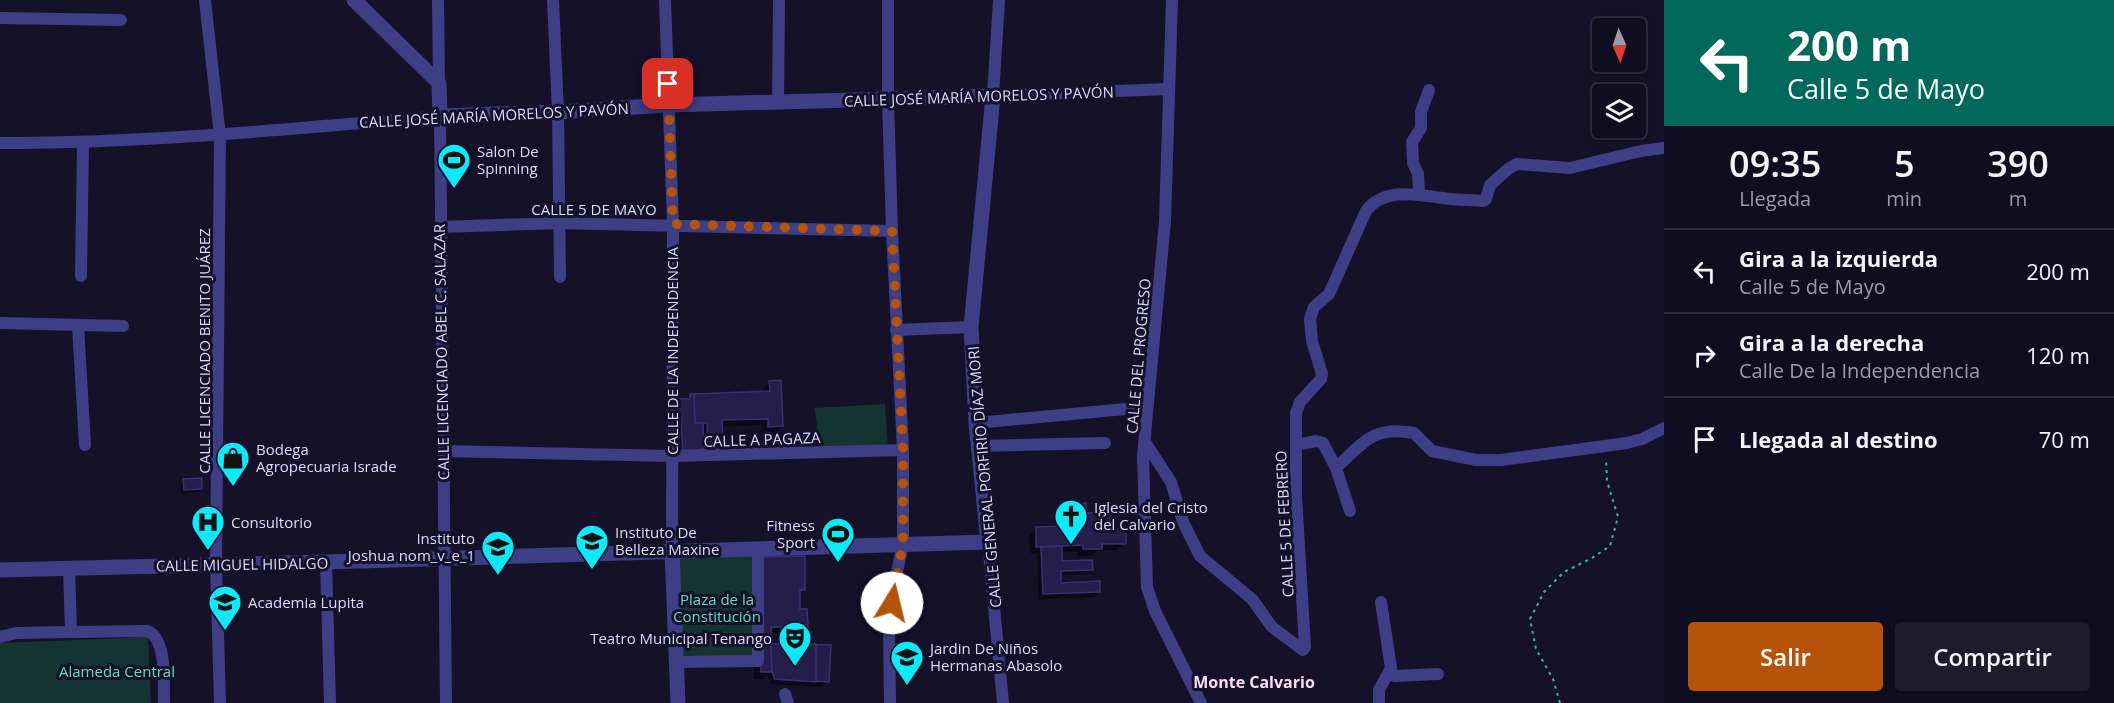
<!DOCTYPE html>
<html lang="es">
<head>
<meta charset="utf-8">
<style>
	:root { --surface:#0f0d1f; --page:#1d1b2c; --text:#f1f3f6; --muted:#9b9ca4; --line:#2f2d3d; --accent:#b45309 }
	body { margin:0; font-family:"Open Sans",sans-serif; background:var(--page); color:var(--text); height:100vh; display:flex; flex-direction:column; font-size:22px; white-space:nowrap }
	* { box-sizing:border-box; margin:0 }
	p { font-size:20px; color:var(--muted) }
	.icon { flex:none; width:33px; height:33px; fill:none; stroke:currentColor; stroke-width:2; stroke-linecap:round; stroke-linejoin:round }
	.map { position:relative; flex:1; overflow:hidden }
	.panel { display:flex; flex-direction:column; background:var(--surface); width:450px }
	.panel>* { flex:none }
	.guide { background:#00695c; color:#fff; overflow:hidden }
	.needle { width:39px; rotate:177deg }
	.tools { position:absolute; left:1592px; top:18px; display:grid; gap:12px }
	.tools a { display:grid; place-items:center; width:54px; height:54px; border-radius:6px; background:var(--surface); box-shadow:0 3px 9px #0003,0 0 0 2px var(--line); font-size:30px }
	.pin { position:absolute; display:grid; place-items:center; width:51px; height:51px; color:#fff; margin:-26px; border-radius:12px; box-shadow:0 3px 9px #0006 }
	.me { position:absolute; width:66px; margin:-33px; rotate:9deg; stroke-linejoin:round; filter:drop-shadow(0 0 4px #0008) }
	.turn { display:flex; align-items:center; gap:21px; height:126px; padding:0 24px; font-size:27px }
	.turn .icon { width:78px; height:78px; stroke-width:2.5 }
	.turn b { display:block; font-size:42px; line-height:51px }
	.eta { display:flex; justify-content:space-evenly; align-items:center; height:102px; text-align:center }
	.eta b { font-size:36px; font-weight:600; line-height:42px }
	.cta { display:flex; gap:12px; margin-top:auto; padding:12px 24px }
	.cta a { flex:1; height:69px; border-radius:6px; background:var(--accent); color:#fff; font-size:24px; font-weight:600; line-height:69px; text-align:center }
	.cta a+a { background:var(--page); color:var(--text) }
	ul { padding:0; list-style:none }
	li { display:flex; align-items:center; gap:18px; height:84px; padding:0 24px; border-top:2px solid var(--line) }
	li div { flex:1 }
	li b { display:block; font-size:22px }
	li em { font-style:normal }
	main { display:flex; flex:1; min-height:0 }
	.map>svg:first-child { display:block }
</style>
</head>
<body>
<main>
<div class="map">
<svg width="1664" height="703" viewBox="0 0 1664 703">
	<rect width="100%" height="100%" fill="#141129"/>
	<g fill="#143331">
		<path d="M885,404L888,447L819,448L815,408Z"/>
		<path d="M753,556L755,658L680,660L678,557Z"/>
		<path d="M148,637L151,703H0V643Z"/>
	</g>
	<g fill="#0007">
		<path d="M770,382L782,426L775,433H762L761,425L721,427L722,449L678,456L675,406L680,401H686L690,396L763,393V389Z"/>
		<path d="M184,480L201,489L198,492L181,493L180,484Z"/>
		<path d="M1066,505L1111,530L1124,543L1117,550L1097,551L1093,555L1077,556V552H1061V563L1092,569L1086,574L1059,575L1060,585L1099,591L1094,597L1039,599L1037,553H1030L1029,536L1036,529L1060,528L1059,512Z"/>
		<path d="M753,565L803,589L798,595V610L806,627L799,634H770V648L827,682L822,687L770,684L767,675L763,679H754Z"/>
		<path d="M715,599L718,605L715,607L707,608V603Z"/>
	</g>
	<g fill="#251e4a" stroke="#3b3075" stroke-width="1.5">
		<path d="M781,380L783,426L768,427V419L722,420L723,450H708L707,423H695L694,394L770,391L769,381Z"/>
		<path d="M690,394H694L695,423H703L704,449L683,452L679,399H690Z"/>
		<path d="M202,478V489L184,490L183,479Z"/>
		<path d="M1086,503V513L1112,512V528H1126V544H1102V549H1083V545L1036,547V527L1066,526V504Z"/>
		<path d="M1062,546V561L1092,560L1093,570L1061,571V583L1100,581V592L1043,594L1041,547Z"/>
		<path d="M805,556V590H800V609H807L808,627H771L772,672H761L760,557Z"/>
		<circle cx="713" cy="603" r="6"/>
		<path d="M771,644L831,645L829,682L775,679L772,668Z"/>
		<path d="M771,644H816V682L775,679L772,672Z"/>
	</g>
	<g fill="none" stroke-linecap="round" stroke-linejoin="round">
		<path stroke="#34b8ac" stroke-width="2" stroke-dasharray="3 4.5" stroke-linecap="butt" d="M1560,703L1553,679L1536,649L1530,619L1544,592L1564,572L1592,558L1610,546L1618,517L1607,481L1606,458"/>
		<g stroke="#3e3e87" stroke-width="12">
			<path d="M205,0L220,136L216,563L220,703"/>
			<path d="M438,0L439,83"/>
			<path d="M553,0L558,112L560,277"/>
			<path d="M665,0L673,224L672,550"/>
			<path d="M888,0V100L892,231L903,450V544L895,581L889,626L890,703"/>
			<path d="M999,0L993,96L1168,89"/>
			<path d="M1172,0L1165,221L1143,456L1147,587L1155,611L1201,703"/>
			<path d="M0,18L121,20"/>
			<path d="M778,102L779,0"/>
			<path d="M0,143C147,143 293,129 440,116L446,703"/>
			<path d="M1419,193L1418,174L1413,163L1412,142L1421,128V112L1429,90"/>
			<path d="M440,227L558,223L892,231"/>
			<path d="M81,276L83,143"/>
			<path d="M0,323L123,326"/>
			<path d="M78,326L85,445"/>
			<path d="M896,330L971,327"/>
			<path d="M976,423L1147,407"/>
			<path d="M1145,442L1171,482L1183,522L1200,556L1252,599L1272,627L1303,650L1305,647L1296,496V413L1300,402L1321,379L1322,374L1312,341L1310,319L1314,307L1329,294L1366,211C1385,185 1423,196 1450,199C1461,200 1473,200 1484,201L1486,199L1490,185L1508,169L1517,164L1570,168L1641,151L1664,148"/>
			<path d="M1296,445L1316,441L1323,443L1336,468L1350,511"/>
			<path d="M978,446L1105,443"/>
			<path d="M442,451L672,456L903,450"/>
			<path d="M1336,468C1363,443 1373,425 1414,433L1432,451L1476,460H1501L1627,443L1642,439L1664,428"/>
			<path d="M988,542L1003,703"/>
			<path d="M326,562L330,703"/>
			<path d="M71,632L148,631C168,641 163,683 164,703"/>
			<path d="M0,637L16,633L71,632L69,567"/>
			<path d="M676,662L758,661V549"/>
			<path d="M1390,673L1395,676L1438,674"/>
			<path d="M785,694L788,703"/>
			<path d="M1379,703V690L1391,668L1381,602"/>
		</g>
		<g stroke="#3e3e87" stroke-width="15">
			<path d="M672,550L678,703"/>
			<path d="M0,570L326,562L988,542L976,423L971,327L993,96L668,105L558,112L440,116L439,83L354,0"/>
		</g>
	</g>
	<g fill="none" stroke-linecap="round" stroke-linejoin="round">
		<path stroke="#b45309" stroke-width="10" stroke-dasharray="0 18" d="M668,84L673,224L892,231L903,450V544L892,603"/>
	</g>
	<defs>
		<symbol id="stadium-pin" viewBox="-11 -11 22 30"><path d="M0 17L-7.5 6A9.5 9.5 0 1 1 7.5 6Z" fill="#0ce9f8" stroke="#141129"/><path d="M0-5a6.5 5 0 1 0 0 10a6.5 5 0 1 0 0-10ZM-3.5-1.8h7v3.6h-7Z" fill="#111"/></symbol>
		<symbol id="shop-pin" viewBox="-11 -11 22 30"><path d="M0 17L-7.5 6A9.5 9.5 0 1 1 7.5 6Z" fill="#0ce9f8" stroke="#141129"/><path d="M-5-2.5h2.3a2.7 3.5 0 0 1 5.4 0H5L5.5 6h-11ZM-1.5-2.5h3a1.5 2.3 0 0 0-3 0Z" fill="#111"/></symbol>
		<symbol id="church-pin" viewBox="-11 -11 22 30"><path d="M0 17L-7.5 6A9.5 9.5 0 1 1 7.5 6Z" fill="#0ce9f8" stroke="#141129"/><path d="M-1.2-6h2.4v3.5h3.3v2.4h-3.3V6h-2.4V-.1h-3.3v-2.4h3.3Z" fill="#111"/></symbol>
		<symbol id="hospital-pin" viewBox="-11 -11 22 30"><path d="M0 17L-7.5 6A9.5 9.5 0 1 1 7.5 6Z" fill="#0ce9f8" stroke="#141129"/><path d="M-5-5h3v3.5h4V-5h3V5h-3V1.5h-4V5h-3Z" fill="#111"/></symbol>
		<symbol id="university-pin" viewBox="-11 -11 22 30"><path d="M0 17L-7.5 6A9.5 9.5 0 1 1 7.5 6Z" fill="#0ce9f8" stroke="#141129"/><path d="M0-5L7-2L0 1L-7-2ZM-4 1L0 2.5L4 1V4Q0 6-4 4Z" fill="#111"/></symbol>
		<symbol id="theatre-pin" viewBox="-11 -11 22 30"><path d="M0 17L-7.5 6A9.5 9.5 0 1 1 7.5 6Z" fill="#0ce9f8" stroke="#141129"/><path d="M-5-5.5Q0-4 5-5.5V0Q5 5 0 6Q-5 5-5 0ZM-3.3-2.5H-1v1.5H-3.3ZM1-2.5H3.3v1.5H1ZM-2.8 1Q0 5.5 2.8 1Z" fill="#111"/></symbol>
		<symbol id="school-pin" viewBox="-11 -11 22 30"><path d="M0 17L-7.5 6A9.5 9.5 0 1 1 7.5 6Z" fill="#0ce9f8" stroke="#141129"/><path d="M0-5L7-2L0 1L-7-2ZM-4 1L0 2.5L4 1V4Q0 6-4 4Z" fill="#111"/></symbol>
	</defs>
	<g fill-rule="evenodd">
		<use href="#stadium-pin" x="435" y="141" width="38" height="52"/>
		<use href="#shop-pin" x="214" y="439" width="38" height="52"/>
		<use href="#church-pin" x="1052" y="497" width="38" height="52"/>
		<use href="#hospital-pin" x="189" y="503" width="38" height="52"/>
		<use href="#stadium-pin" x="819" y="515" width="38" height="52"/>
		<use href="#university-pin" x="573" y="522" width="38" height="52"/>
		<use href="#university-pin" x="479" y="528" width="38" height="52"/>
		<use href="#university-pin" x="206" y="583" width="38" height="52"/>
		<use href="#theatre-pin" x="776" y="619" width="38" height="52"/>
		<use href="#school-pin" x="888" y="638" width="38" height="52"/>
	</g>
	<g text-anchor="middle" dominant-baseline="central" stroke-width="6" stroke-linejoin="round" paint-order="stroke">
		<g font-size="15" fill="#dddafe" stroke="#141129">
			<text transform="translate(979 96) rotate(-2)">CALLE JOSÉ MARÍA MORELOS Y PAVÓN</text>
			<text transform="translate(494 115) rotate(-3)">CALLE JOSÉ MARÍA MORELOS Y PAVÓN</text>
			<text x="594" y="209">CALLE 5 DE MAYO</text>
			<text transform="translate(204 351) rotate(-90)">CALLE LICENCIADO BENITO JUÁREZ</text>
			<text transform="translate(672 351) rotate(-90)">CALLE DE LA INDEPENDENCIA</text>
			<text transform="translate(441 352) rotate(-91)">CALLE LICENCIADO ABEL C. SALAZAR</text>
			<text transform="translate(1138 356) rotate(-85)">CALLE DEL PROGRESO</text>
			<text transform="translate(762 439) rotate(-2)">CALLE A PAGAZA</text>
			<text transform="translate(984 477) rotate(-95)">CALLE GENERAL PORFIRIO DÍAZ MORI</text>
			<text transform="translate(1284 524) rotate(-93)">CALLE 5 DE FEBRERO</text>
			<text transform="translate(242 564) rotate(-1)">CALLE MIGUEL HIDALGO</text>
		</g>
		<g font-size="15" fill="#dddafe" stroke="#141129" text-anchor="start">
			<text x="477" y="151">Salon De<tspan x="477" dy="17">Spinning</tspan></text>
			<text x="256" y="449">Bodega<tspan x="256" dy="17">Agropecuaria Israde</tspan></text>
			<text x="1094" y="507">Iglesia del Cristo<tspan x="1094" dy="17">del Calvario</tspan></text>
			<text x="231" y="522">Consultorio</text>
			<text x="815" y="525" text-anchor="end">Fitness<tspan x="815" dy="17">Sport</tspan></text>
			<text x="615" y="532">Instituto De<tspan x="615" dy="17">Belleza Maxine</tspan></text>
			<text x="475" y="538" text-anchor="end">Instituto<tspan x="475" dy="17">Joshua nom_v_e_1</tspan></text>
			<text x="248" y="602">Academia Lupita</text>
			<text x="772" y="638" text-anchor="end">Teatro Municipal Tenango</text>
			<text x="930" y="648">Jardin De Niños<tspan x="930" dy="17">Hermanas Abasolo</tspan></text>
		</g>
		<g font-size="15" fill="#67ddbb" stroke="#141129">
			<text x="717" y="599">Plaza de la<tspan x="717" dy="17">Constitución</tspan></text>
			<text x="117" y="671">Alameda Central</text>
		</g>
		<g font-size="16" font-weight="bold" fill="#fedcf3" stroke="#141129">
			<text x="1254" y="682">Monte Calvario</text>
		</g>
	</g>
</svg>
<div class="tools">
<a><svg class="needle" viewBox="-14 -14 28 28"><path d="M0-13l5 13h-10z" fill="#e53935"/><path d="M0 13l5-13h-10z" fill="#9b9ca4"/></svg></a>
<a><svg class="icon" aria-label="layers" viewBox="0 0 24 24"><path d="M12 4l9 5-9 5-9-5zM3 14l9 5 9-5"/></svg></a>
</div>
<div class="pin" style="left:668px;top:84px;background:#d93025"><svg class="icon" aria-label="arrive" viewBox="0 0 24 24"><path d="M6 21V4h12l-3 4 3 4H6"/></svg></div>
<svg class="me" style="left:892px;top:603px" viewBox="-20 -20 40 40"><circle r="19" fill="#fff"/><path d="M0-13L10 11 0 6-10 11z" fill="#b45309"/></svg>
</div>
<section class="panel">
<div class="guide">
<div class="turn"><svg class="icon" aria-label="left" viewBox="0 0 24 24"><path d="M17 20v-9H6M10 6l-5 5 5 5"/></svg><div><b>200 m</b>Calle 5 de Mayo</div></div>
</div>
<div class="eta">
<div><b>09:35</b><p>Llegada</p></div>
<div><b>5</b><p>min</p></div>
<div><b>390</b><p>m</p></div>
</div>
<ul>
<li><svg class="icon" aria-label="left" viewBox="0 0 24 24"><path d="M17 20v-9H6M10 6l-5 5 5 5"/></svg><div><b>Gira a la izquierda</b><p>Calle 5 de Mayo</p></div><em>200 m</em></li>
<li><svg class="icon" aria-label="right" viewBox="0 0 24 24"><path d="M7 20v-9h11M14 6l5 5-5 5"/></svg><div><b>Gira a la derecha</b><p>Calle De la Independencia</p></div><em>120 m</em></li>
<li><svg class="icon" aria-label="arrive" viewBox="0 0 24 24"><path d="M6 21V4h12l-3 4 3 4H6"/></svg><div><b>Llegada al destino</b></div><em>70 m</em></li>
</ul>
<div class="cta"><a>Salir</a><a>Compartir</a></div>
</section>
</main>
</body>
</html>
